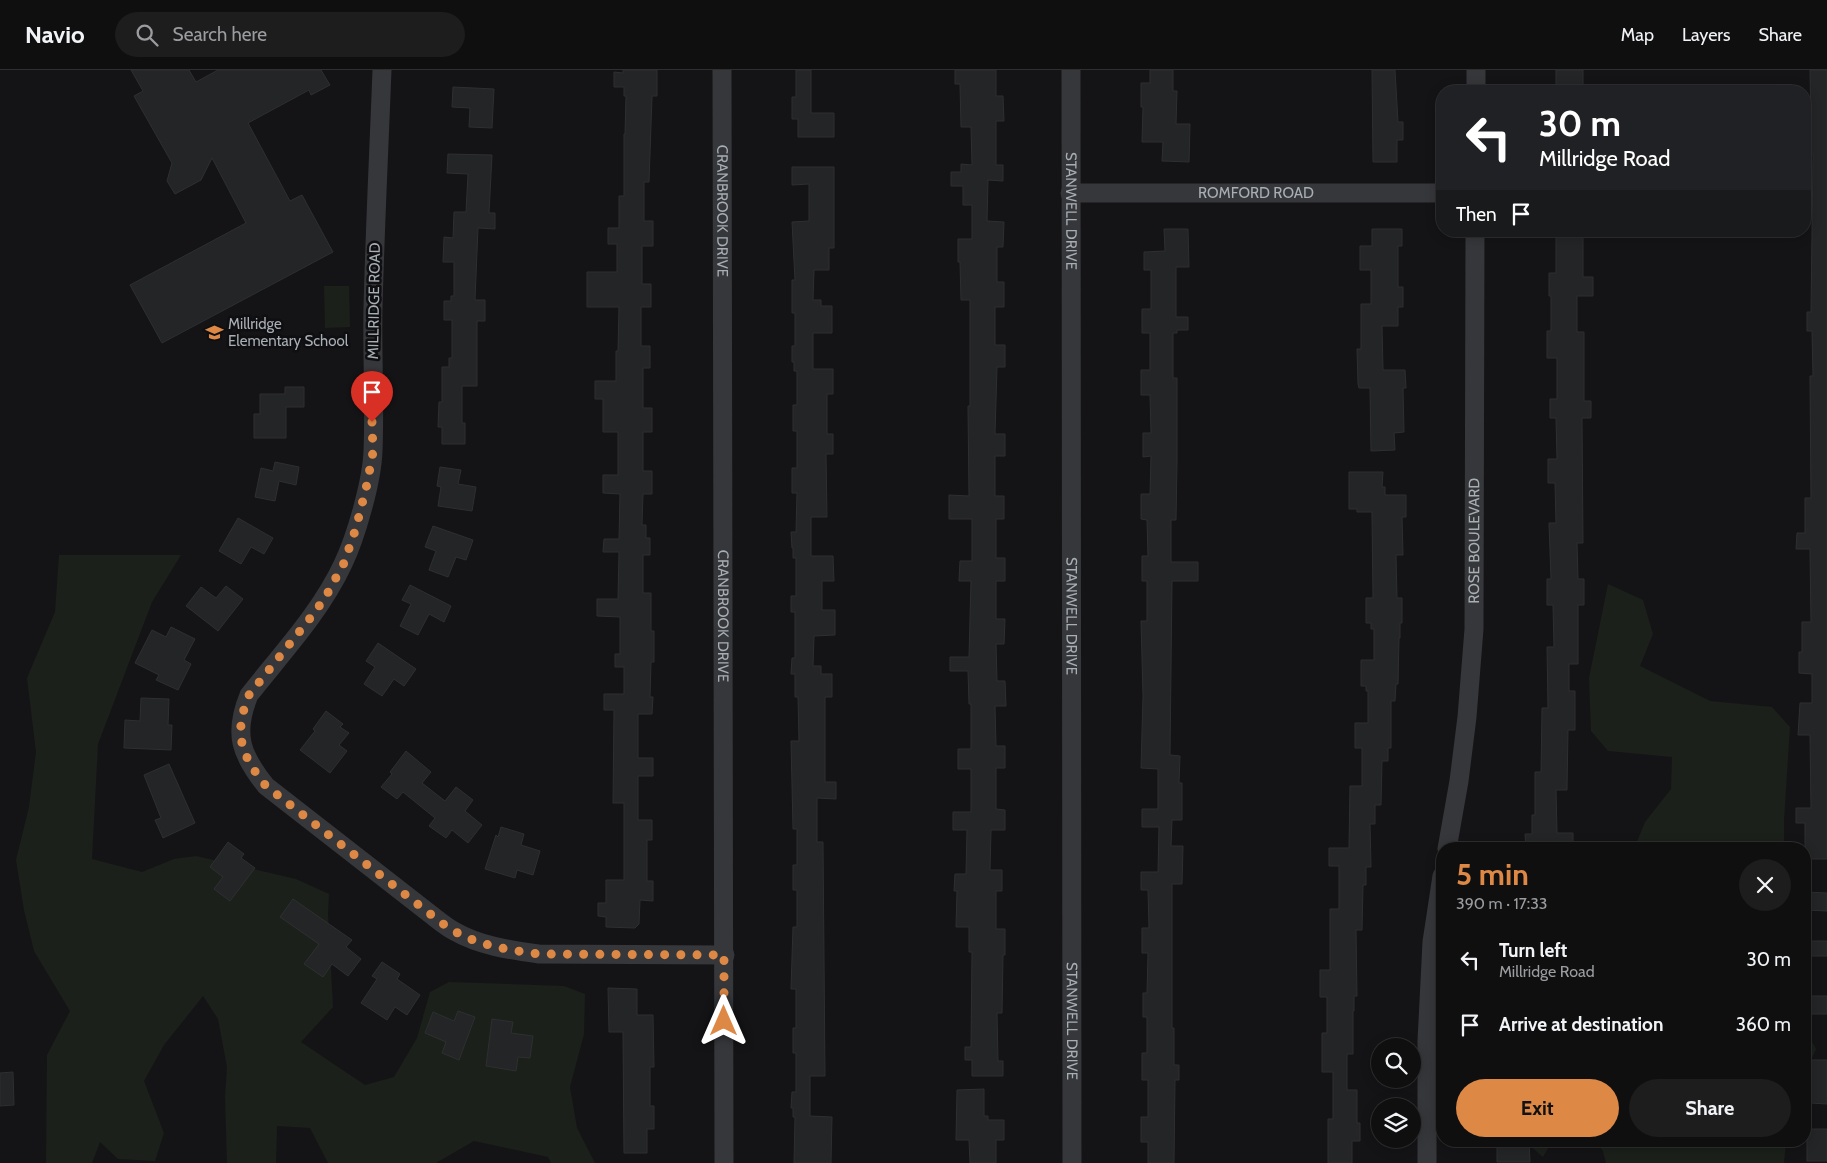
<!DOCTYPE html>
<html lang="en">
<head>
<meta charset="utf-8">
<style>
	:root { --surface:#0f0f10; --page:#1d1d1e; --text:#f1f3f6; --muted:#9b9c9f; --line:#2f2f30; --accent:#dd8845 }
	body { margin:0; font-family:Cabin,sans-serif; background:var(--page); color:var(--text); height:100vh; display:flex; flex-direction:column; font-size:19px; white-space:nowrap }
	* { box-sizing:border-box; margin:0 }
	p { font-size:16px; color:var(--muted) }
	.icon { flex:none; width:28px; height:28px; fill:none; stroke:currentColor; stroke-width:2; stroke-linecap:round; stroke-linejoin:round }
	.map { position:relative; flex:1; overflow:hidden }
	.details { position:absolute; left:1436px; top:772px; width:375px; height:305px; display:flex; flex-direction:column; background:var(--surface); border-radius:20px; box-shadow:0 2px 12px #0003,0 0 0 1px var(--line) }
	.details>* { flex:none }
	.top-card { position:absolute; left:1436px; top:15px; width:375px; height:152px; border-radius:20px; box-shadow:0 2px 12px #0003,0 0 0 1px var(--line); background:#202124; color:#fff; overflow:hidden }
	.tools { position:absolute; left:1371px; top:968px; display:grid; gap:10px }
	.tools a { display:grid; place-items:center; width:50px; height:50px; border-radius:50%; background:var(--surface); box-shadow:0 2px 12px #0003,0 0 0 1px var(--line); font-size:25px }
	.pin { position:absolute; display:grid; place-items:center; width:42px; height:42px; color:#fff; margin:-51px -21px; border-radius:50% 50% 50% 0; rotate:-45deg; box-shadow:0 0 5px #0007 }
	.pin .icon { rotate:45deg }
	.me { position:absolute; width:55px; margin:-28px; rotate:0deg; stroke-linejoin:round; filter:drop-shadow(0 0 4px #0008) }
	.turn { display:flex; align-items:center; gap:18px; height:105px; padding:0 20px; font-size:22px }
	.turn .icon { width:65px; height:65px; stroke-width:2.5 }
	.turn b { display:block; font-size:35px; line-height:42px }
	.then { display:flex; align-items:center; height:48px; padding:0 20px; background:#0003; gap:10px; font-size:19px }
	.round { display:grid; place-items:center; flex:none; width:52px; height:52px; border-radius:26px; background:var(--page) }
	.headline { display:flex; align-items:center; justify-content:space-between; height:85px; padding:0 20px }
	h1 { font-size:30px; font-weight:700; line-height:38px; color:var(--accent) }
	.primary-button { display:flex; gap:10px; margin-top:auto; padding:10px 20px }
	.primary-button a { flex:1; height:58px; border-radius:30px; background:var(--accent); color:#111; font-size:20px; font-weight:700; line-height:58px; text-align:center }
	.primary-button a+a { background:var(--page); color:var(--text) }
	ul { padding:0; list-style:none }
	li { display:flex; align-items:center; gap:15px; height:65px; padding:0 20px }
	li div { flex:1 }
	li b { display:block; font-size:19px }
	li em { font-style:normal }
	header { display:flex; align-items:center; gap:30px; box-sizing:border-box; height:70px; padding:0 25px; background:var(--surface); border-bottom:1px solid var(--line) }
	header strong { font-size:24px }
	nav { display:flex; gap:28px; margin-inline-start:auto; font-size:18px }
	.search { width:350px; height:45px; background:var(--page); display:flex; align-items:center; gap:12px; box-sizing:border-box; padding:0 18px; border-radius:28px; color:var(--muted); font-size:19px }
	.map>svg:first-child { display:block }
</style>
</head>
<body>
<header>
<strong>Navio</strong>
<div class="search"><svg class="icon" aria-label="search" viewBox="0 0 24 24"><circle cx="10" cy="10" r="6"/><path d="M15 15l6 6"/></svg>Search here</div>
<nav><a>Map</a><a>Layers</a><a>Share</a></nav>
</header>
<div class="map">
<svg width="1827" height="1093" viewBox="0 0 1827 1093">
	<rect width="100%" height="100%" fill="#141416"/>
	<g fill="#1b201b">
		<path d="M324,216H349L350,257L325,258Z"/>
		<path d="M59,485H181L152,532L98,674L92,789L142,802L174,789L196,786L296,809L329,824L328,844L333,937L301,972L365,1015L394,1007L417,968L430,922L449,912L564,916L585,924L584,964L570,1017L577,1058L595,1093H551L548,1087L474,1071L436,1093H328L310,1058L277,1056L276,1093H227L225,1027L227,997L218,949L203,926L164,975L144,1011L164,1063L155,1091L118,1089L100,1072L92,1093H46L47,985L70,941L34,881L24,840L16,790L29,737L36,682L27,608L55,542Z"/>
		<path d="M1608,514L1643,530L1653,564L1640,596L1710,631L1772,637L1790,657L1784,750V779H1634L1645,752L1671,719L1672,687L1608,681L1591,661L1589,608Z"/>
		<path d="M1805,959L1816,979L1805,1004Z"/>
		<path d="M1524,1071H1552L1543,1087Z"/>
		<path d="M1595,1071H1786L1784,1093H1606L1603,1081Z"/>
	</g>
	<g fill="#242526" stroke="#2e2f31">
		<path d="M131,0H189L196,12L218,0H321L330,15L311,25L309,20L248,53L290,131L302,125L333,182L162,273L130,215L246,153L212,88L201,110L175,124L167,111L172,93L134,26L143,21Z"/>
		<path d="M623,0H657V26H652L649,112H644V151H653V176H642V214H651V237H641V276H650V298H643V338H652V362H643V401H652V424H643L642,455H646V468H650V485H643V523H651V561H654V592H651L650,627H653L652,644H638V688H653V706H638V750H652V770H647V811H653V831L640,830L639,854L635,858L606,857V847L598,846V833H606V810H624V733H613L614,640H604V624H624V597H615V584H620V547L597,546V529H618L619,482H603L604,469H619L620,424L603,423V405H618V362H603V329H595V311H616V281H618L619,237H587V202H617V174H608V158H619V126H624V64H625L626,26H624V17H614V2L623,3Z"/>
		<path d="M796,0H811V43H834V67H798V49H792V27H796Z"/>
		<path d="M955,0H996V26H1003L1004,51H996V95H1003V111L988,110L987,151L1004,152L1003,177H997V212H1004V237H995V275H1005V297H997L995,364H1005V386H995V426H1004V449H996V488H1005V511H996V549H1005L1004,574H996L997,611H1005L1006,636H995L996,676H1005V698H996V739L1005,740V760H991L990,800H1002V821H996V859H1005V885H1003L1002,943H997L998,991H1003V1006H972V990H965V977H971L972,882H969V857H956L957,821H954L955,804H966L967,760H953V742H971V699H958V679H971V634H969L968,601H950V587H969L971,511H959L960,491H972V449H949V425L969,426L968,336H970V230H961L960,192H958V169H972V135H963V116H951V102H961V94L972,95L971,57H961L960,14H955Z"/>
		<path d="M1150,0H1173V21H1177L1176,54H1190L1189,92L1162,91L1163,72H1142L1143,37H1141V13H1150Z"/>
		<path d="M1372,0H1395L1398,52H1403V70H1397V92H1373Z"/>
		<rect x="1556" y="0" width="27" height="21"/>
		<path d="M1810,0H1827V789H1805V753H1796V738H1811L1810,665H1798L1800,633H1812V604L1799,603V582H1802V552H1811L1810,479H1796L1797,463H1805V428H1811L1810,306H1813L1812,261H1807V242H1811L1813,84H1805V56H1811Z"/>
		<path d="M453,17L494,19L492,58L469,57L470,38L452,37Z"/>
		<path d="M448,84L492,85L489,143H495V159L478,158L475,230H485V251H477V316H462V353H465V374H442V357H438L439,332H442V297H449V288H452V250H444V231H451V226H454V192H443L444,167L453,168L454,142H466L468,104L447,103Z"/>
		<path d="M792,97H834V178H829V200H814L813,230H821V236H832V263H813V299H833V324H827V364H833V384H826L827,447H811V486H833L834,511H822V540H835V565L814,566L813,596H821V604H832V627H825V712H836V729L817,728V772H823L825,1006H810V1046L832,1047L831,1093H794L795,1047H793V1038H791L792,1022H796V983H793V958H796V919H791L793,857H797V820H793V795H797V759H793L791,671H799L798,627H795V604H791L792,588H795V542H791V526H796V488H793V478H792L791,462H796L797,423H792V398H797V361H793V335H797V301H794V292H792V276H795V243H792V210H795L792,152L809,151V114L792,115Z"/>
		<path d="M1164,159H1188L1189,197H1176V247H1188V260H1177V263H1173V308H1177V393L1176,450H1171V492H1198V511H1172L1170,685L1180,686L1179,713H1182V750H1172L1171,776H1183L1182,814H1172V958H1174V995H1179V1010H1175L1174,1093H1148V1072H1141V1047H1148V1010H1142V983H1147V947H1143V923H1147L1148,883H1142V858H1149L1148,820H1141V802H1158L1159,757H1142V739H1158V699L1141,698L1143,626L1141,551H1147V511H1142V486H1148L1147,450L1141,449V424H1150L1151,386L1143,387V363H1151L1150,325H1141V300H1150V263H1142V239H1151V200H1144V182L1165,181Z"/>
		<path d="M1372,159H1402V176H1398V217H1403V237H1398V256H1382L1383,300H1405L1406,318H1403L1404,362L1394,363L1395,380L1371,381L1370,318H1359L1358,314L1357,279H1361V234H1371V200H1360V176H1372Z"/>
		<path d="M1556,161H1583V207H1593V226H1577V262H1584V331H1591V348H1582L1583,473H1577L1578,509H1584V535H1578V594H1569V621H1575V660H1568L1567,720H1556L1557,763H1573V779H1526L1525,764H1532V745H1535V702H1541L1542,638H1548L1547,577H1554L1553,535H1547V509H1551L1549,453H1556L1555,413H1548V389H1557L1556,348H1550V329H1557V288H1547V261H1551V226H1549V203H1556Z"/>
		<path d="M285,317H304V337H286V368H254V344H260V324H285Z"/>
		<path d="M275,392L299,397L296,415L279,411L275,431L255,427L261,398L273,401Z"/>
		<path d="M440,397L461,400L458,414L476,417L472,441L438,436L441,417L437,416Z"/>
		<path d="M1349,402H1383L1382,417H1385V425H1406V447H1402L1403,485H1396L1397,528H1402V553H1400V568H1399L1398,614H1396L1395,631H1391V678H1388V691H1382L1381,735H1375V754H1370L1371,797H1366V815H1363L1362,860H1356L1357,926H1354V941H1353V984H1347V1020H1357V1053H1360V1071H1352V1093H1328V1049H1333V1002H1322V963H1327V927H1320V900H1330V839H1339V796H1329V778H1349L1350,716H1362V678H1355V653H1368V621H1366V616H1361V590H1374V559H1371V553H1366V528H1373L1372,442H1357V439H1349Z"/>
		<path d="M238,448L273,468L264,484L251,477L241,494L219,481Z"/>
		<path d="M433,456L473,470L466,490L456,487L448,507L429,500L436,481L425,477Z"/>
		<path d="M410,515L451,536L444,552L429,544L418,565L400,556L411,534L402,530Z"/>
		<path d="M226,516L243,529L218,561L186,536L201,517L216,528Z"/>
		<path d="M171,557L195,569L184,590L191,594L178,620L156,610L159,605L135,593L152,560L166,567Z"/>
		<path d="M378,573L416,599L404,616L394,609L382,626L364,614L375,597L366,591Z"/>
		<path d="M141,628L169,629L168,655H172L171,680L124,678L125,650L140,651Z"/>
		<path d="M326,641L343,654L340,657L349,663L339,675L347,681L330,703L300,680L315,661L313,659Z"/>
		<path d="M406,681L431,702L422,713L445,731L456,717L473,730L465,741L482,755L468,773L452,760L446,768L429,756L435,748L403,722L397,729L381,717L392,704L390,702Z"/>
		<path d="M169,694L195,753L163,768L155,750L161,748L144,705Z"/>
		<path d="M501,757L524,764L521,775L540,781L533,805L517,800L515,808L485,799L496,765L498,767Z"/>
		<path d="M228,772L244,784L241,788L255,798L230,831L214,819L223,807L210,797Z"/>
		<path d="M1806,822L1827,823V841L1805,840Z"/>
		<path d="M293,829L352,870L346,877L361,889L348,906L332,894L323,907L304,894L319,874L280,847Z"/>
		<rect x="1807" y="871" width="20" height="15"/>
		<path d="M382,892L400,904L397,909L420,925L407,945L395,937L387,950L361,933L377,909L372,906Z"/>
		<path d="M608,918L637,919V945H653L654,997H650V1036H654V1059H647V1083H624L623,962H609Z"/>
		<rect x="1805" y="926" width="22" height="18"/>
		<path d="M458,941L475,947L459,990L442,983L446,972L425,963L433,942L454,951Z"/>
		<path d="M492,949L513,952L511,963L533,966L530,988L518,987L516,1001L486,996Z"/>
		<path d="M1809,990H1827V1034L1810,1033V1011H1805V995H1809Z"/>
		<path d="M13,1002L14,1035L0,1036V1003Z"/>
		<path d="M984,1019V1046H988V1050H1004V1070H996V1093H970L969,1070H956L957,1020Z"/>
		<rect x="1807" y="1059" width="20" height="32"/>
		<path d="M1506,1071H1529L1530,1092H1497V1074L1506,1073Z"/>
	</g>
	<g fill="none" stroke-linecap="round" stroke-linejoin="round">
		<g stroke="#36373a" stroke-width="19">
			<path d="M382,0C379,79 375,158 373,238C372,285 375,333 373,381C372,411 356,467 343,494C320,543 282,583 249,625C233,664 241,685 266,716L429,843C437,849 445,856 454,861C480,876 510,880 539,884L725,885"/>
			<path id="s1" d="M722,0L724,1093"/>
			<path id="s2" d="M1071,0L1072,1093"/>
			<path d="M1476,0V21"/>
			<path id="s3" d="M1070,123H1442"/>
			<path id="s4" d="M1447,779L1459,711L1467,647L1474,559L1475,161"/>
			<path d="M1427,1093V971L1432,872L1442,806"/>
		</g>
	</g>
	<g fill="none" stroke-linecap="round" stroke-linejoin="round">
		<path stroke="#dd8845" stroke-width="9" stroke-dasharray="0 16.2" d="M372,352L373,382L367,414L356,458L344,493L326,526L315,542L249,625C233,664 241,685 266,716L429,843C437,849 445,856 454,861C480,876 510,880 539,884L724,885V951"/>
	</g>
	<defs>
		<symbol id="school-bare" viewBox="-9 -9 18 18"><path d="M0-5L7-2L0 1L-7-2ZM-4 1L0 2.5L4 1V4Q0 6-4 4Z" fill="#dd8845" stroke="#0f0f11" stroke-width="2.5" paint-order="stroke"/></symbol>
	</defs>
	<g fill-rule="evenodd">
		<use href="#school-bare" x="202" y="250" width="25" height="25"/>
	</g>
	<g text-anchor="middle" dominant-baseline="central" stroke-width="5" stroke-linejoin="round" paint-order="stroke">
		<g font-size="15" fill="#a7aeb4" stroke="#0f0f11">
			<text stroke="none"><textPath href="#s3" startOffset="186">ROMFORD ROAD</textPath></text>
			<text stroke="none"><textPath href="#s1" startOffset="141">CRANBROOK DRIVE</textPath></text>
			<text stroke="none"><textPath href="#s2" startOffset="141">STANWELL DRIVE</textPath></text>
			<text transform="translate(374 231) rotate(-89)">MILLRIDGE ROAD</text>
			<text stroke="none"><textPath href="#s4" startOffset="310">ROSE BOULEVARD</textPath></text>
			<text stroke="none"><textPath href="#s2" startOffset="546">STANWELL DRIVE</textPath></text>
			<text stroke="none"><textPath href="#s1" startOffset="546">CRANBROOK DRIVE</textPath></text>
			<text stroke="none"><textPath href="#s2" startOffset="951">STANWELL DRIVE</textPath></text>
		</g>
		<g font-size="15" fill="#a7aeb4" stroke="#0f0f11" text-anchor="start">
			<text x="228" y="254">Millridge<tspan x="228" dy="17">Elementary School</tspan></text>
		</g>
	</g>
</svg>
<div class="tools">
<a><svg class="icon" aria-label="search" viewBox="0 0 24 24"><circle cx="10" cy="10" r="6"/><path d="M15 15l6 6"/></svg></a>
<a><svg class="icon" aria-label="layers" viewBox="0 0 24 24"><path d="M12 4l9 5-9 5-9-5zM3 14l9 5 9-5"/></svg></a>
</div>
<div class="pin" style="left:372px;top:352px;background:#d93025"><svg class="icon" aria-label="arrive" viewBox="0 0 24 24"><path d="M6 21V4h12l-3 4 3 4H6"/></svg></div>
<svg class="me" style="left:724px;top:951px" viewBox="-20 -20 40 40"><path d="M0-17L14 15 0 8-14 15z" fill="#dd8845" stroke="#fff" stroke-width="4"/></svg>
<div class="top-card">
<div class="turn"><svg class="icon" aria-label="left" viewBox="0 0 24 24"><path d="M17 20v-9H6M10 6l-5 5 5 5"/></svg><div><b>30 m</b>Millridge Road</div></div>
<div class="then">Then<svg class="icon" aria-label="arrive" viewBox="0 0 24 24"><path d="M6 21V4h12l-3 4 3 4H6"/></svg></div>
</div>
<section class="details">
<div class="headline"><div><h1>5 min</h1><p>390 m · 17:33</p></div><a class="round"><svg class="icon" aria-label="close" viewBox="0 0 24 24"><path d="M6 6l12 12M18 6L6 18"/></svg></a></div>
<ul>
<li><svg class="icon" aria-label="left" viewBox="0 0 24 24"><path d="M17 20v-9H6M10 6l-5 5 5 5"/></svg><div><b>Turn left</b><p>Millridge Road</p></div><em>30 m</em></li>
<li><svg class="icon" aria-label="arrive" viewBox="0 0 24 24"><path d="M6 21V4h12l-3 4 3 4H6"/></svg><div><b>Arrive at destination</b></div><em>360 m</em></li>
</ul>
<div class="primary-button"><a>Exit</a><a>Share</a></div>
</section>
</div>
</body>
</html>
